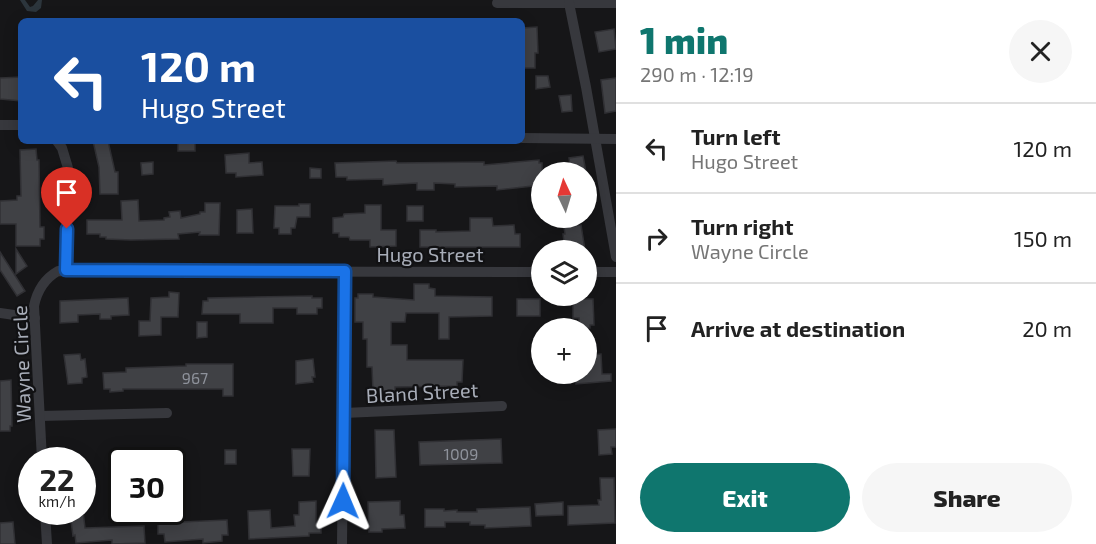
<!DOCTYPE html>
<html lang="en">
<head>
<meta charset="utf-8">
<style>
	:root { --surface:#fff; --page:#f6f6f6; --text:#222; --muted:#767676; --line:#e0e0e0; --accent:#0f766e }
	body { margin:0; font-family:"Exo 2",sans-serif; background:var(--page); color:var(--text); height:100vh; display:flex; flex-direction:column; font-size:22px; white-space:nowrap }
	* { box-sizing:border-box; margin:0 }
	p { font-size:20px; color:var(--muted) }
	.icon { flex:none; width:33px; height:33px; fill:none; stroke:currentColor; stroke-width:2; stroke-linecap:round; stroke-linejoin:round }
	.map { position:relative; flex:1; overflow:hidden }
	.details { display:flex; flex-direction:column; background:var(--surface); width:480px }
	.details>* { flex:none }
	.top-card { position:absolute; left:18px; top:18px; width:507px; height:126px; border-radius:9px; box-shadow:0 3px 15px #0003; background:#1a4fa0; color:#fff; overflow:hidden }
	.needle { width:39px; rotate:356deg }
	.buttons { position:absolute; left:531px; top:162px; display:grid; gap:12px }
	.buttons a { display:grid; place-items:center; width:66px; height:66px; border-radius:50%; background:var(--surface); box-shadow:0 3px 15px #0003; font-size:30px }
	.speed { position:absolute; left:18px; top:447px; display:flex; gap:12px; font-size:30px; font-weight:700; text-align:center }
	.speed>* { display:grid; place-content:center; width:78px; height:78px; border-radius:50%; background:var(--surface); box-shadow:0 3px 15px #0003; line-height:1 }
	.speed small { font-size:15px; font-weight:400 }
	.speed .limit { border:3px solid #111; border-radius:9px; background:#fff; color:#111 }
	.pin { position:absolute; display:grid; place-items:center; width:51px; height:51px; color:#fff; margin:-62px -26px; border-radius:50% 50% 50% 0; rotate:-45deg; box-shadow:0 0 6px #0007 }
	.pin .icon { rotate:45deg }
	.me { position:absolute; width:66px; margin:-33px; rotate:1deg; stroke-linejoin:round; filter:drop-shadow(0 0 4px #0008) }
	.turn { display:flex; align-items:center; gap:21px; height:126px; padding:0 24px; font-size:27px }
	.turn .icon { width:78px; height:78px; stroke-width:2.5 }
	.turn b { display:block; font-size:42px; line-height:51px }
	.round { display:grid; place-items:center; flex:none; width:63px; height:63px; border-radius:32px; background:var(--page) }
	.headline { display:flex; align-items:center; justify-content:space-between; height:102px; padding:0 24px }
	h1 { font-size:36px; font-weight:800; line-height:45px; color:var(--accent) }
	.action { display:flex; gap:12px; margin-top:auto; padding:12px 24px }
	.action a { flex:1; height:69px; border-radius:36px; background:var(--accent); color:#fff; font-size:24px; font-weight:800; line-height:69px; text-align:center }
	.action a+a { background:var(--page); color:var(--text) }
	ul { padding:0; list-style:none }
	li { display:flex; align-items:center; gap:18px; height:90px; padding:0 24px; border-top:2px solid var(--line) }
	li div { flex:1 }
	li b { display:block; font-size:22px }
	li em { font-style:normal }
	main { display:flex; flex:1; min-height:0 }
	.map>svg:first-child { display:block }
</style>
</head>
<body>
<main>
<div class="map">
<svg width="616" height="544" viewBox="0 0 616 544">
	<rect width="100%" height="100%" fill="#161618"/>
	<path fill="#2c353c" d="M20,0H25L30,7L33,6L38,0H42L41,8L36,12L27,11Z"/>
	<g fill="#404145" stroke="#303034" stroke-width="1.5">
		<path d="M537,27L538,53H535V68H524L522,28Z"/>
		<path d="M614,29L616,49L599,52L595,32Z"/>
		<path d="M536,76H548L550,87L536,89Z"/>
		<path d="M21,77V101L0,99V78Z"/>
		<path d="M616,78V111L605,113L601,80Z"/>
		<path d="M571,95L572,111L562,112L559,96Z"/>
		<path d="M93,141H108L115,172H118V194H100L99,167Z"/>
		<rect x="178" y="141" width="17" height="10"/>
		<path d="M36,149L37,160H39L40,227H44V239H40V246H16V224H0V201L17,200V196H21L20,150Z"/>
		<path d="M249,153V163L262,162L263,175L236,177V173H226L225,155Z"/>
		<path d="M583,156L586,172H571L569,158Z"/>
		<path d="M539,160V163H542V185L497,190V186L455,187V184L434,183V190H417V183L383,185V179L347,180V177H336L335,163L396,161L397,163L484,162V165Z"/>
		<path d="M153,162V174L142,175L141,163Z"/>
		<path d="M310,168L321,169V178H310Z"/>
		<path d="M138,200L139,221L164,220V218L170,217L169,212L180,211L181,218L200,214V212H205V203H220L219,235H199L200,232L178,234L179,239L131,240L106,239V237H100V234H87V220H122L121,201Z"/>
		<path d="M299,204H310V217H297L295,228H291V234H279V228H274L275,206H299Z"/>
		<path d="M365,205H381V230H396V246L370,247V240H350L349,237H339V233H333V218L343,217L344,214L365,213Z"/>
		<rect x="407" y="206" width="16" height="15"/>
		<path d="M252,209L253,233H237V210Z"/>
		<path d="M470,218H492L493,226L514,225L515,234H520V247H420V230H436V232L470,231Z"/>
		<path d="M581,225L585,250H565L563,234H565L564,227Z"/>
		<path d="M16,249L27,266L16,274Z"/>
		<path d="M0,252L25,291L17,296L0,270Z"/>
		<path d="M414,284H429V288L435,289V296L492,297V316L449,317V339H439V313H406L405,322H391V345H407V360H463L462,382H457V386L395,387V391L373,392L372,367H367V339H363V322H355V298H358V294H373V297L414,300Z"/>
		<path d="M169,292L179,293L178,317H161V335L139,336V321H150L151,298L169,297Z"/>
		<path d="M312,296V298H322V308H317V314H297V308H273V323H240V314H202L203,301H208V298Z"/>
		<path d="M128,298L129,315L111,316V319H100V314L78,315V322L60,323V301Z"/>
		<rect x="517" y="299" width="23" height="17"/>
		<path d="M573,299H593L594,325H590V328H579V318H573Z"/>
		<path d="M197,322H207V337L197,338Z"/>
		<path d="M80,354L81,360L85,359L87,377L82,378V383L68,384L64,355Z"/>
		<path d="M601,354L602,374H611V381L576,384L575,374H586V362L592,361L591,355Z"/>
		<path d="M313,359L315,377H312L313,382L296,384V361Z"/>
		<path d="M186,364H233V396H223V389H123V391L110,392V389H104L103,373L126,372V368L186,366Z"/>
		<path d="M11,380L12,426H10V431H0V381Z"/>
		<path d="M616,429V447H611L612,454L599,455L598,430Z"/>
		<path d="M375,430H394L396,477L376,478Z"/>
		<path d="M501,439L502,463L420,465L419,442Z"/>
		<path d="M292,449H310L309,476H293Z"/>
		<rect x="225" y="450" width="11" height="14"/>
		<path d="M600,478H614L615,523L568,525V506L599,505L598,500H601Z"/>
		<path d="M316,501V522H321V533H309V536L249,539L248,511L270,510L271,528L295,526L294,515H299V502Z"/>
		<path d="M400,501V515H404L405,528L382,529V532H369L368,502Z"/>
		<path d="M563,502V515L536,516L535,504Z"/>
		<path d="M530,507L531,526L485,528V525H470V522H445V527H425V509H444V511L457,510V512H477V509Z"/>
		<path d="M83,511L85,528L144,526L145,543L112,544V540L76,543L75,535L73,536L70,513Z"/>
		<path d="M227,520L228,535H222V541L203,543V539L165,542L164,534H158V523Z"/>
		<path d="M13,522L15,544H0V523Z"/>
	</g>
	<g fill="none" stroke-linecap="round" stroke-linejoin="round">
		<g stroke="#37383d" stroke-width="10">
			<path d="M497,3H616"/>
			<path d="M569,3L586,87L616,257"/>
			<path d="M0,125H21"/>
			<path d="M522,138L616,139"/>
			<path d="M57,141L62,148L68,168L66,270"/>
			<path d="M586,272H616"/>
			<path d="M0,313L35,318"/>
			<path d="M344,413L502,406"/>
			<path d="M40,416L167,413"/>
			<path d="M42,460L34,306C37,291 44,279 58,271L542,272"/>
			<path d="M45,512L47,544"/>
			<path d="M342,544L345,271"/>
		</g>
	</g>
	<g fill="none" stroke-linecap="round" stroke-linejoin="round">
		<defs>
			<path id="route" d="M67,229L66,270L345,271L343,501"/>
		</defs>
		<use href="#route" stroke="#114b97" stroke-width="15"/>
		<use href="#route" stroke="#1a73e8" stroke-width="10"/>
	</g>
	<g text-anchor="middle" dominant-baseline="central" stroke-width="4.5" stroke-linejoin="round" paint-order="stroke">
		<g font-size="16" fill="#8e929b">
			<text x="195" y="377">967</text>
			<text x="461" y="453">1009</text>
		</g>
		<g font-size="20" fill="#a8adb8" stroke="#111113">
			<text x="430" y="254">Hugo Street</text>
			<text transform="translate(21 364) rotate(-92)">Wayne Circle</text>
			<text transform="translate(422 392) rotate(-3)">Bland Street</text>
		</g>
	</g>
</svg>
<div class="buttons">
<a><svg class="needle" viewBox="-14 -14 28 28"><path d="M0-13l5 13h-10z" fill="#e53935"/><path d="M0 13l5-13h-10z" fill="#767676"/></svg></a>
<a><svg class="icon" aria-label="layers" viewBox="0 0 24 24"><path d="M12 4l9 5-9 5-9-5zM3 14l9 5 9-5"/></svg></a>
<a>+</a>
</div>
<div class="speed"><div>22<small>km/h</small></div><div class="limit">30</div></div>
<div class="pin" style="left:67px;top:229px;background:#d93025"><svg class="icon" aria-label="arrive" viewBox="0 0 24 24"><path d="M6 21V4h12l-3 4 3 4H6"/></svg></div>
<svg class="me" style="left:343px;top:501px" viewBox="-20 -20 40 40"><path d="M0-17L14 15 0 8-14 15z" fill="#1a73e8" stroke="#fff" stroke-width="4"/></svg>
<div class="top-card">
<div class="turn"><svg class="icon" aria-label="left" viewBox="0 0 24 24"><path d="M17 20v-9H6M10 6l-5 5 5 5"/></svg><div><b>120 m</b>Hugo Street</div></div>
</div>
</div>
<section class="details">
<div class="headline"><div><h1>1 min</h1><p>290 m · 12:19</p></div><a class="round"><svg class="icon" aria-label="close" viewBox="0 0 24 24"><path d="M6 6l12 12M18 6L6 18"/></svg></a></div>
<ul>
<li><svg class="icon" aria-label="left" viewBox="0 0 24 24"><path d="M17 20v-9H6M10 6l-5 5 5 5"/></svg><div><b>Turn left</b><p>Hugo Street</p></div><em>120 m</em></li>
<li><svg class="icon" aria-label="right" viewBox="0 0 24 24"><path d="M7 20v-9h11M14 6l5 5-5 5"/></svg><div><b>Turn right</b><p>Wayne Circle</p></div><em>150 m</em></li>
<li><svg class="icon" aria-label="arrive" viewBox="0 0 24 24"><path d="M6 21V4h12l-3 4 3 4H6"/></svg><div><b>Arrive at destination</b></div><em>20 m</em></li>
</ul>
<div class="action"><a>Exit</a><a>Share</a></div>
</section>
</main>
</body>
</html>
